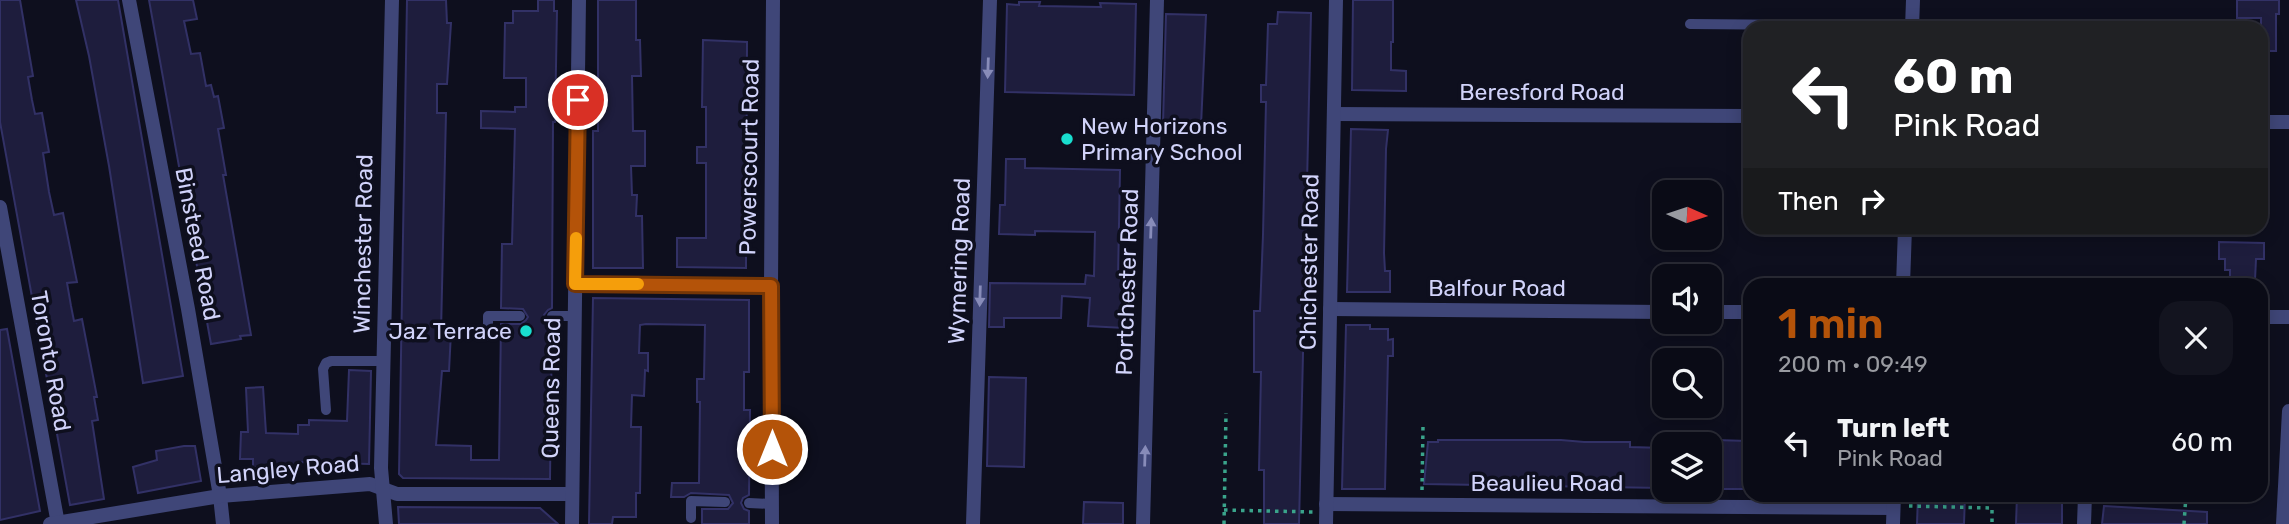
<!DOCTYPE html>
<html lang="en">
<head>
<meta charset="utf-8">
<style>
	:root { --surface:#0a0b16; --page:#13141f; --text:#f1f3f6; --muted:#999ba1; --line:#2a2b35; --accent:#b45309 }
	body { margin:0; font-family:Rubik,sans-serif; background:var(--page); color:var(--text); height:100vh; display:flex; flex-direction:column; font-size:26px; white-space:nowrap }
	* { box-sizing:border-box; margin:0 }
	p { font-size:23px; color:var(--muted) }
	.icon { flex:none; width:38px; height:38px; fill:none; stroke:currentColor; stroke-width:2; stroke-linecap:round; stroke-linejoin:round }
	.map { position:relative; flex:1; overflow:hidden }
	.side { position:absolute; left:1743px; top:278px; width:525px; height:224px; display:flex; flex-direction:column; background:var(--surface); border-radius:21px; box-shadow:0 4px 18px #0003,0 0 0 2px var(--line) }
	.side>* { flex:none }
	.top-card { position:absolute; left:1743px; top:21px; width:525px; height:214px; border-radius:21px; box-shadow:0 4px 18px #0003,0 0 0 2px var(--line); background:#202124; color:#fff; overflow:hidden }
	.needle { width:46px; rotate:93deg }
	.controls { position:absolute; left:1652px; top:180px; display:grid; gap:14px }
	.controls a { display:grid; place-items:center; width:70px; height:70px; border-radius:14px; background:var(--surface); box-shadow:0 4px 18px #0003,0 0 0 2px var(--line); font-size:35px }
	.pin { position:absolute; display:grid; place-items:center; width:60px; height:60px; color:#fff; margin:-30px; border:4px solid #fff; border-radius:50%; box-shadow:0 2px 7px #0007 }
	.me { position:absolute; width:77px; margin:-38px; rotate:0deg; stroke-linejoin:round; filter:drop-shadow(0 0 5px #0008) }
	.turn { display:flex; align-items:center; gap:24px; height:147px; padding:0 35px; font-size:32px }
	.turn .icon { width:91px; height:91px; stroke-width:2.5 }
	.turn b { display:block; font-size:49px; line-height:60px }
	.then { display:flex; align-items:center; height:66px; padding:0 35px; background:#0003; gap:14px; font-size:26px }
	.round { display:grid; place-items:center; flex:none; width:74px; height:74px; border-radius:21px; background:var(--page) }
	.summary { display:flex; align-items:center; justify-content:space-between; height:119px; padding:0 35px }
	h1 { font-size:42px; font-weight:600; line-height:52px; color:var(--accent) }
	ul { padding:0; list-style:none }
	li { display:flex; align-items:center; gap:21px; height:91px; padding:0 35px }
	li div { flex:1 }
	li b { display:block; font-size:26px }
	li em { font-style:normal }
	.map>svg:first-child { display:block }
</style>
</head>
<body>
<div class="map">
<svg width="2289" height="524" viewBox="0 0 2289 524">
	<rect width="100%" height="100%" fill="#0e0f1e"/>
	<g fill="#1e1d3d" stroke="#323166" stroke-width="2">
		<path d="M0,0H20L33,76L28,77L32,100L35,114L42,113L49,152L43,153L49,192L54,215L63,213L77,282L67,283L71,306L74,321L82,319L97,397H94L98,420L92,421L104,499L70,505L0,122Z"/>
		<path d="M76,0H118L183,376L143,383L109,166L89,56Z"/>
		<path d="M149,0H193L197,19L184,21L191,54L200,53L206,86L211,85L214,97L218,96L224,128L218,129L226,175H223L251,335L240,336L241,339L211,344Z"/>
		<path d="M407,0H446L447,23H451L447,84H437V113H446L441,332H451L449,371H442L436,445L471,446V460H499L501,324H521L526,320L528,317L523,309L501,308L502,244H512L515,129L481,128V111L515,112V107H526V78H504L505,23H513V11H538V0H554V11H557L555,122H553L552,308L548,310L544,315L546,320L552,324L550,479L403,478L399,474Z"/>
		<path d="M598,0H636V40H640L641,76H632L633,131H645V166H631L632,195H637L636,216H642L643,268H593V131H598Z"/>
		<path d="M1353,0H1393V42H1391V70L1406,71V91L1352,90Z"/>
		<path d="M2237,0H2279V14H2276V51H2261V18H2237Z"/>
		<path d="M1019,2H1040L1039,6L1101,7L1100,3L1136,4L1134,95L1005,92L1007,4L1019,5Z"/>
		<path d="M1278,12L1311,13L1299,524H1264V470H1259L1261,372H1254V311H1260L1263,235L1266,102H1261V85H1266L1268,24H1277Z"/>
		<path d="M1166,14L1206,15L1201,126L1163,124Z"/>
		<path d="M703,40L747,42L746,268L677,267V238H706V163H697V147H706V107H702Z"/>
		<path d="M1351,129L1388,130L1386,149L1384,253L1385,271H1390V292H1347Z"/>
		<path d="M1006,159H1025V168L1120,170L1118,278L1130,279L1124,328L1088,326L1090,298L1062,296L1061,318H1004V327H989L990,283L1085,284L1086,275L1094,276L1095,232L1035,231V235L999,234L1000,205H1005Z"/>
		<path d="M2219,242L2264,243V259H2256L2255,280H2230V270H2225V259H2219Z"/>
		<path d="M593,298L749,300V372H744V410H750L749,495L743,498L741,503L744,509L749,511V524H702V509H728L733,503L729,495L691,493L684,497H671L672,483H699L700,402H697V379H704L705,325L646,324L640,325L639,353H648V371L645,370L644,396L632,395L631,427H641L640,493H636V517H613L612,524H589Z"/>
		<path d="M1346,325H1370V329H1388V340L1393,339V356H1388L1385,489H1342Z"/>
		<path d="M7,329L40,511L0,520V330Z"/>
		<path d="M349,370L371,371L369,464L298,462V468L253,467V459H240L241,432H248L246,388L263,387L266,433L298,434V425H309V420L347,421Z"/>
		<path d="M989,377L1026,378L1024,467L987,466Z"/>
		<path d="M1438,440H1561L1584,442H1630V447L1664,448V488L1424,484L1428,442H1438Z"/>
		<path d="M1716,440L1747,441L1746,463H1750V489H1710V443H1716Z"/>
		<path d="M184,446H195L201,481L138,493L133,467L157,460L156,451Z"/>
		<path d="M1918,495H1965L1964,524H1917Z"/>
		<path d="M2017,495H2056L2062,499V524H2016Z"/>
		<path d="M1084,502L1123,503V524H1083Z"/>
		<path d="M2104,506L2207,512V524H2102Z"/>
		<path d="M398,507L540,508L558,524H399Z"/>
	</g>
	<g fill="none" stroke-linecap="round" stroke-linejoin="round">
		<g stroke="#3aa48b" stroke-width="3.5" stroke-dasharray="3.5 5" stroke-linecap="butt">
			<path d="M1422,490L1423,426"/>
			<path d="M1909,506L1992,508V524"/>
			<path d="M1224,510L1313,512"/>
			<path d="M1224,524L1226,413"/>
			<path d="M2184,524L2186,495"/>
		</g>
		<g stroke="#3f4678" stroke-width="10">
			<path d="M1690,24L1794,25L1798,28"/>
			<path d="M552,316H575"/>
			<path d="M488,336V316H520"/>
			<path d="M326,410L323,369L326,363L331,361H383"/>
			<path d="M749,503L772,504"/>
			<path d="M691,518V501L725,502"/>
		</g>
		<g stroke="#3f4678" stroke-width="14">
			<path d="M129,0L188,309L220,496L223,524"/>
			<path d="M1912,28L1913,0"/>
			<path d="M1334,114L1750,116"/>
			<path d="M2261,122H2289"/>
			<path d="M0,207L58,524"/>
			<path d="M575,283L771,286"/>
			<path d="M1903,285L1905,228"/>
			<path d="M1330,309L1664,312"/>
			<path d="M1710,312H1750"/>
			<path d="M2261,317H2289"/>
			<path d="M1326,504L1893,508"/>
			<path d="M50,524L220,496L370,484L397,494H572"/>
			<path d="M386,524L381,468L392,0"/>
			<path d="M572,524L579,0"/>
			<path d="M772,524L771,286L773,0"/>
			<path d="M973,524L990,0"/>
			<path d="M1143,524L1157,0"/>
			<path d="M1326,524L1336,0"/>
			<path d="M1893,524L1894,495"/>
			<path d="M2084,524L2085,495"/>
		</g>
		<path stroke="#3f4678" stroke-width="14" d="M2283,524L2289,411"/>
	</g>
	<defs><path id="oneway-solid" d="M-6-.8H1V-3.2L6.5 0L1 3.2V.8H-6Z" transform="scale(1.75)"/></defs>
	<g fill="#888cb9">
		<use href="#oneway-solid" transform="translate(988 68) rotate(92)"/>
		<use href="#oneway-solid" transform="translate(1151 228) rotate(-88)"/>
		<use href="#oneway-solid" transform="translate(980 296) rotate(92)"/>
		<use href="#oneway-solid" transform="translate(1145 456) rotate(-88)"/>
	</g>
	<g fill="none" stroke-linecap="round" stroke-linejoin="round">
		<defs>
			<path id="route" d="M578,100L575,284L771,286L772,449"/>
		</defs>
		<use href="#route" stroke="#753606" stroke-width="18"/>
		<use href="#route" stroke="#b45309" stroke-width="12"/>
		<path stroke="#f59e0b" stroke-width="12" d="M576,238L575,284H638"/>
	</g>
	<g fill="#19decf" stroke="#0e0f1e" stroke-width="2.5">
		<circle cx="1067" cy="139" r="7"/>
		<circle cx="526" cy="331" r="7"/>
	</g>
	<g text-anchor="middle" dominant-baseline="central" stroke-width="7" stroke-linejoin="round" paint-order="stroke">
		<g font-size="23" fill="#d1d3fa" stroke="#0e0f1e">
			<text x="1542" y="92">Beresford Road</text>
			<text transform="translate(749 157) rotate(-89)">Powerscourt Road</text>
			<text transform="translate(198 244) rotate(79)">Binsteed Road</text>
			<text transform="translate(363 244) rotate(-89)">Winchester Road</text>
			<text transform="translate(959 261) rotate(-88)">Wymering Road</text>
			<text transform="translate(1309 262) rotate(-89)">Chichester Road</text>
			<text transform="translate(1127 282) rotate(-88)">Portchester Road</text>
			<text x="1497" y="288">Balfour Road</text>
			<text transform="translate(51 361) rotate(80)">Toronto Road</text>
			<text transform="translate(551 388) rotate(-89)">Queens Road</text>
			<text transform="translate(288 469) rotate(-5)">Langley Road</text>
			<text x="1547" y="483">Beaulieu Road</text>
		</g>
		<g font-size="23" fill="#d1d3fa" stroke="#0e0f1e" text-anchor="start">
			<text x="1081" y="126">New Horizons<tspan x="1081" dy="26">Primary School</tspan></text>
			<text x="512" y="331" text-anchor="end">Jaz Terrace</text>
		</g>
	</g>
</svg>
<div class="controls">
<a><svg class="needle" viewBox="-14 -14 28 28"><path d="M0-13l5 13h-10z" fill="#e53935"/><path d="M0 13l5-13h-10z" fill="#999ba1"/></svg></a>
<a><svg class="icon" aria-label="sound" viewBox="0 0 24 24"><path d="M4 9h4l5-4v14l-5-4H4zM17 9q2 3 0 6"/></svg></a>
<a><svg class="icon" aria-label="search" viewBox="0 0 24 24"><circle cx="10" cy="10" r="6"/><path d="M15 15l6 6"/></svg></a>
<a><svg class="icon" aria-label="layers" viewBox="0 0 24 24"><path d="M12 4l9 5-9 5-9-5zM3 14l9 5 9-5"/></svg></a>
</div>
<div class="pin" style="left:578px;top:100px;background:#d93025"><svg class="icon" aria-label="arrive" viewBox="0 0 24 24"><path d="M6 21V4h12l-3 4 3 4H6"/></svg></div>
<svg class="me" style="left:772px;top:449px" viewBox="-20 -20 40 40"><circle r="17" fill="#b45309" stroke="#fff" stroke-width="3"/><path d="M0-11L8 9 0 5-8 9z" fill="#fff"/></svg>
<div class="top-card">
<div class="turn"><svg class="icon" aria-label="left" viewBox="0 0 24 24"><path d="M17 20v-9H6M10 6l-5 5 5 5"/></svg><div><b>60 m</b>Pink Road</div></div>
<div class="then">Then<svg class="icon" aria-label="right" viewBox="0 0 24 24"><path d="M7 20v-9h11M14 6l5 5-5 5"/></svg></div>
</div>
<section class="side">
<div class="summary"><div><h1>1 min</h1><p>200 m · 09:49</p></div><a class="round"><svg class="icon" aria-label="close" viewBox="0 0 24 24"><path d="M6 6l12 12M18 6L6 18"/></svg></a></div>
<ul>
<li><svg class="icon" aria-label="left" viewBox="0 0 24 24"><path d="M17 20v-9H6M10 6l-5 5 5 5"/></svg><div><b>Turn left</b><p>Pink Road</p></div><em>60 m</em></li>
</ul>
</section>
</div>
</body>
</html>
